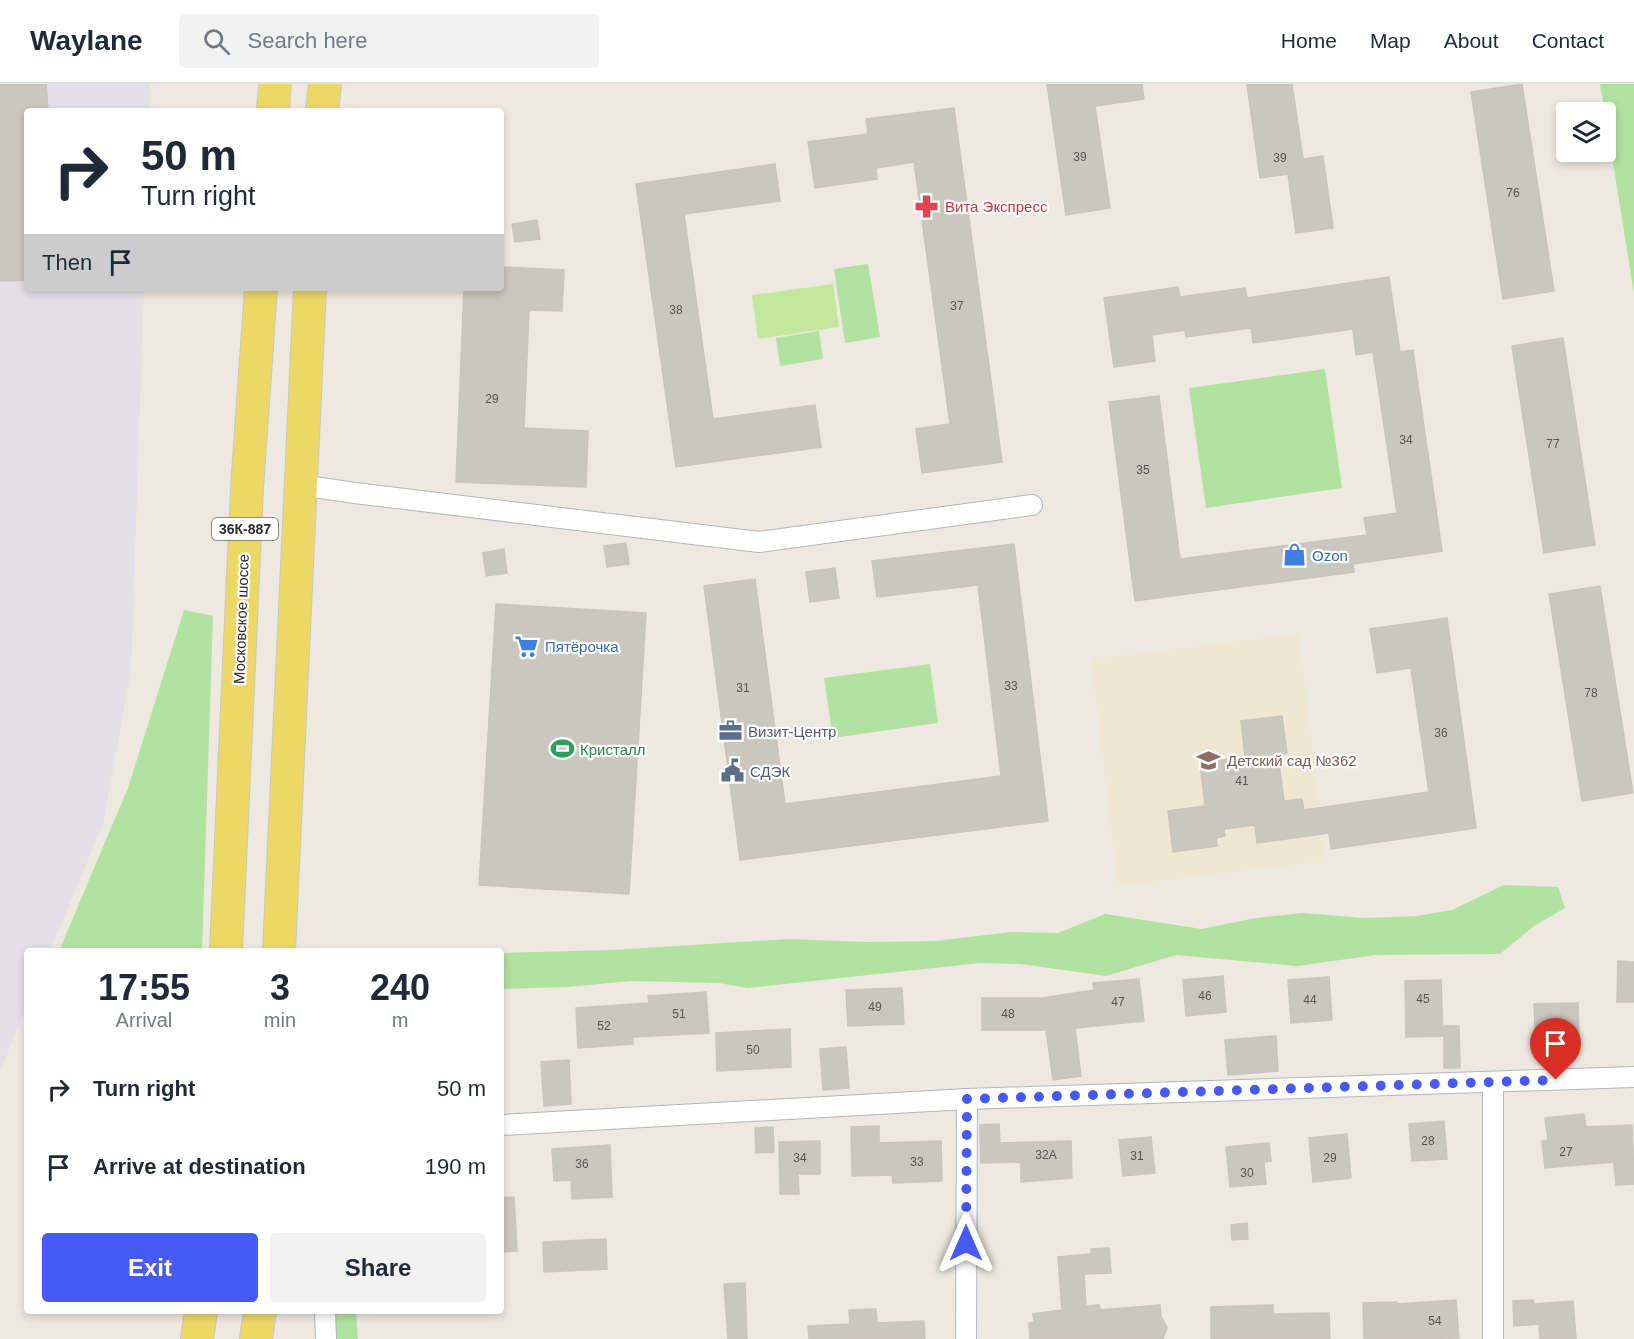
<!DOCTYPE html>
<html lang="en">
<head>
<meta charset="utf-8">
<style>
	:root { --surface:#fff; --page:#f2f2f3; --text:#1f2937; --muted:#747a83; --line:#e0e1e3; --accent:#475af5 }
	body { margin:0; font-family:Helvetica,sans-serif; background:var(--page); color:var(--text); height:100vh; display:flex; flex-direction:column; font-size:22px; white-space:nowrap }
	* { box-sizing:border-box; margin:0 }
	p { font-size:20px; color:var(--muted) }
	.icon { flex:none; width:33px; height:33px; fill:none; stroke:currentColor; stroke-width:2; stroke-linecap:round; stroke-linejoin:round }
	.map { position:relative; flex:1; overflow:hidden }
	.side { position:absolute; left:24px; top:864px; width:480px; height:366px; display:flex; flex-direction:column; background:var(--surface); border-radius:6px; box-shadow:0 3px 9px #0003 }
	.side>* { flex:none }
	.hud { position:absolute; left:24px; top:24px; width:480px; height:183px; border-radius:6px; box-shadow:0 3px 9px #0003; background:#fff; color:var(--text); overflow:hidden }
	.buttons { position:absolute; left:1556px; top:18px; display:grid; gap:12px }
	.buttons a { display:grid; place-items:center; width:60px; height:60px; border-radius:6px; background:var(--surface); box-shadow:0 3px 9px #0003; font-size:30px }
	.pin { position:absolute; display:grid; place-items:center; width:51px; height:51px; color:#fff; margin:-62px -26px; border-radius:50% 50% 50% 0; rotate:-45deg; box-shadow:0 0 6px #0007 }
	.pin .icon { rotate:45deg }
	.me { position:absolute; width:66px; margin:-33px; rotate:0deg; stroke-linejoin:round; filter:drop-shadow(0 0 4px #0008) }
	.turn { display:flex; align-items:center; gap:21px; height:126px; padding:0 18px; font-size:27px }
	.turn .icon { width:78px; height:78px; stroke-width:2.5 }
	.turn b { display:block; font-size:42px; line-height:51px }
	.then { display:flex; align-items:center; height:57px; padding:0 18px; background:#0003; gap:12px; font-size:22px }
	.eta { display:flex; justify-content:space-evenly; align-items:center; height:102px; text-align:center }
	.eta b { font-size:36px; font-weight:700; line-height:42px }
	.button { display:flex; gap:12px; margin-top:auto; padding:12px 18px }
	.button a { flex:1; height:69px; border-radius:6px; background:var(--accent); color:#fff; font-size:24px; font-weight:700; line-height:69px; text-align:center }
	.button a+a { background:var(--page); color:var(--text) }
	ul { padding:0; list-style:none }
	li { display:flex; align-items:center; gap:18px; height:78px; padding:0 18px }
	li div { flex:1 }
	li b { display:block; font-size:22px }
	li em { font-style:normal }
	header { display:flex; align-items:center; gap:36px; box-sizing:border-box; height:84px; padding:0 30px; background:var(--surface); border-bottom:2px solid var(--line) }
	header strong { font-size:28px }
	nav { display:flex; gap:33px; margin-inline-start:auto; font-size:21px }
	.search { width:420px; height:54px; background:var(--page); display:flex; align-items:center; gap:15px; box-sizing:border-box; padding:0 21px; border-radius:6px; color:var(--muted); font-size:22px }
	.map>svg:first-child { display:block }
</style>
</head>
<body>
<header>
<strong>Waylane</strong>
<div class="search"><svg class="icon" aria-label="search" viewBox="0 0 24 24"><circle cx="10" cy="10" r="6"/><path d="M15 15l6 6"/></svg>Search here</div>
<nav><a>Home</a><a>Map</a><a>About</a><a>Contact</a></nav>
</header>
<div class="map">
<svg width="1634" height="1255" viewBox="0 0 1634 1255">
	<rect width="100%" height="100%" fill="#eee9e0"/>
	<path fill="#e3e0e7" d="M0,0H150L149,27H27V204H144L131,587L103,740L50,867H27V922L0,987Z"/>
	<path fill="#efe7d1" d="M1299,550L1326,777L1118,802L1091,575Z"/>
	<g fill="#b1e29f">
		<path d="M1600,0H1634V210L1605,28Z"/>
		<path d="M868,180L880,253L845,259L834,185Z"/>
		<path d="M819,247L823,275L780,282L776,254Z"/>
		<path d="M1325,285L1342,404L1206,424L1189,304Z"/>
		<path d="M184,526L213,532L202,867H59L128,704Z"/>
		<path d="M930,580L938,639L833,654L824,594Z"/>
		<path d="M1504,801L1558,803L1565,824L1534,842L1500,870L1376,871L1297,882L1176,871L1106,892L1020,880L980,879L747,904L719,899L631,897L567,903L501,905V869L612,866L789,855L867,858L936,857L1011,848L1058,849L1105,830L1202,845L1255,834L1302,829L1365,834L1417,832L1452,826Z"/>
		<path d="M319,1227H356L358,1255H316Z"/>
	</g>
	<path fill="#c2e99b" d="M833,200L839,243L758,255L752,211Z"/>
	<g fill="#cac7be" stroke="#cac5ba" stroke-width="1.5">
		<path d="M0,0H46L48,27H27V196L0,197Z"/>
		<path d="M1047,0H1142L1144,15L1095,22L1110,124L1066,131Z"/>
		<path d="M1247,0H1292L1303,75L1323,72L1333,144L1296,149L1288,90L1260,94Z"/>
		<path d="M1522,0L1554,207L1503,215L1471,8Z"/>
		<path d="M954,24L1002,378L922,389L916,345L950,340L914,78L876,84L877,95L815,104L808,58L868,50L866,35Z"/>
		<path d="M775,80L780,117L684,130L713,335L815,321L821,363L676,383L636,100Z"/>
		<path d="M537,136L540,155L515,158L512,140Z"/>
		<path d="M501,183L564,186L562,227L529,226L524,344L588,347L586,403L456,398L464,204H501Z"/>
		<path d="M1389,193L1400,268L1413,266L1442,467L1353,480L1354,488L1135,517L1109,318L1159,312L1180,475L1367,451L1364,434L1397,429L1373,268L1356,271L1353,245L1253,259L1251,244L1186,253L1185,246L1152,251L1155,277L1114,283L1104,214L1178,203L1180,213L1245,204L1247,214Z"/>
		<path d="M1563,254L1595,461L1544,469L1512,262Z"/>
		<path d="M626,459L629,480L607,483L604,462Z"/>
		<path d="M1014,460L1048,737L740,776L704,502L755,495L785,720L1001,692L978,501L877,513L872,477Z"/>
		<path d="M504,465L507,489L486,492L483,469Z"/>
		<path d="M835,484L839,514L810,518L806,488Z"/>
		<path d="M1600,502L1633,709L1582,717L1549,510Z"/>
		<path d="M496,520L646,529L629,810L479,801Z"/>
		<path d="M1447,534L1476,744L1331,765L1329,749L1257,759L1255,741L1224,745L1225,752L1216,754L1217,762L1173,768L1168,727L1205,722L1200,679L1245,673L1241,637L1282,632L1287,669L1278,670L1284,717L1302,715L1304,726L1429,708L1411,584L1377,589L1370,545Z"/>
		<path d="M1618,877L1634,878V918H1617Z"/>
		<path d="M1223,892L1226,928L1186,932L1183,896Z"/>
		<path d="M1329,893L1332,936L1291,939L1288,896Z"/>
		<path d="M1139,895L1144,937L1075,944L1081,992L1053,996L1046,946H982V914H1043L1094,906L1093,899Z"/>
		<path d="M1441,896L1443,952L1406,953L1405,897Z"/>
		<path d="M902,904L904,940L848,942L846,906Z"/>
		<path d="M706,908L709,949L633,953V960L578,964L576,924L649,919L648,912Z"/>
		<path d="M1578,919L1579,961L1536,963L1534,920Z"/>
		<path d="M1444,942H1459L1460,984H1444Z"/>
		<path d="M790,945L791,983L717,987L716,949Z"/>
		<path d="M1276,952L1278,987L1228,991L1225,956Z"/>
		<path d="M846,963L849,1004L823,1006L820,965Z"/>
		<path d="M569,976L571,1020L544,1022L541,978Z"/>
		<path d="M1584,1030L1586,1043L1632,1041L1634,1100L1616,1101L1614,1078L1545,1084L1542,1057L1548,1056L1545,1034Z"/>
		<path d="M1444,1037L1447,1075L1412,1077L1409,1040Z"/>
		<path d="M999,1040L1000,1059L1071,1057L1072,1094L1021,1098V1078L981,1079L980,1041Z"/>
		<path d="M879,1042V1059L941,1057L942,1097L893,1099L892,1091L852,1092L851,1043Z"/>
		<path d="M773,1043L774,1068L756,1069L755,1044Z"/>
		<path d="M1347,1050L1351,1094L1313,1098L1309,1054Z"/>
		<path d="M1151,1053L1155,1089L1123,1092L1119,1056Z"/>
		<path d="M820,1057V1090H798L799,1110H780L779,1058Z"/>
		<path d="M1269,1059L1271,1077L1264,1078L1266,1100L1230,1103L1226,1063Z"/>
		<path d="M610,1061L612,1113L572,1115L571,1096L554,1097L552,1065Z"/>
		<path d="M514,1113L517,1167L501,1168V1114Z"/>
		<path d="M1247,1139L1248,1155L1232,1156L1231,1141Z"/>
		<path d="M606,1155L607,1185L544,1188L543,1158Z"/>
		<path d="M1109,1164L1111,1189L1084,1190L1086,1222L1099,1221L1100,1226L1160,1221L1161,1232L1167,1244L1163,1255H1030L1029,1239L1034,1238L1033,1230L1062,1226L1058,1173L1091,1170V1165Z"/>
		<path d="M745,1199L747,1255H728L724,1200Z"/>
		<path d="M1456,1216L1459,1254L1364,1255L1363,1219L1397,1218V1220Z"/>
		<path d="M1533,1216L1534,1220L1573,1217L1576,1255H1540L1539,1240L1514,1242L1513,1217Z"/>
		<path d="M1273,1221V1230L1329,1229L1330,1255H1211V1223Z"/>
		<path d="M876,1225L877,1239L924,1237L925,1255H809L808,1242L850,1240L849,1226Z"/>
	</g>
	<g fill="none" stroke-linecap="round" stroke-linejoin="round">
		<defs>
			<g id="street">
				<path d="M300,401L355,409L759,458L1032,421"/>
				<path d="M501,1041L967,1015L1634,993"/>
				<path d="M325,1227L326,1255"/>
				<path d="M966,1255L967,1015"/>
				<path d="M1493,1255V998"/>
			</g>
			<g id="primary">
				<path d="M273,27L275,0"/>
				<path d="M322,27L325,0"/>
				<path d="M226,867L247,404L261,204"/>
				<path d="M279,867L310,204"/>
				<path d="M197,1255L201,1227"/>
				<path d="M256,1255L260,1227"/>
			</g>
		</defs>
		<use href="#street" stroke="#b4b5c0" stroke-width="22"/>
		<use href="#primary" stroke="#c8c8c8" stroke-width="34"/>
		<use href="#street" stroke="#fff" stroke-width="20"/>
		<use href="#primary" stroke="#edd866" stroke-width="32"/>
	</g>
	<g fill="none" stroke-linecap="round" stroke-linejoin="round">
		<path stroke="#475af5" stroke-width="10" stroke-dasharray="0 18" d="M966,1159L967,1015L1556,996"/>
	</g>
	<defs>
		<symbol id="pharmacy-bare" viewBox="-9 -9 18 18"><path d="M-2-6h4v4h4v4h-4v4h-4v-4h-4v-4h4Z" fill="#e0444e" stroke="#fff" stroke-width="2.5" paint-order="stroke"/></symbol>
		<symbol id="shop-bare" viewBox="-9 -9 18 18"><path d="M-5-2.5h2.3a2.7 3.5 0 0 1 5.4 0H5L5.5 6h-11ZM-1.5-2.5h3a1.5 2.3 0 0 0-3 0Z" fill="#3f7fe0" stroke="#fff" stroke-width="2.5" paint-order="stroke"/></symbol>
		<symbol id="supermarket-bare" viewBox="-9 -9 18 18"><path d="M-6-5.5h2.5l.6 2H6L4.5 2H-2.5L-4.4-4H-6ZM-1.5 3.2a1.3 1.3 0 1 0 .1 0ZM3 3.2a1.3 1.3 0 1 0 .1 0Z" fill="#3f7fe0" stroke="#fff" stroke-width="2.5" paint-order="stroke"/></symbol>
		<symbol id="office-bare" viewBox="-9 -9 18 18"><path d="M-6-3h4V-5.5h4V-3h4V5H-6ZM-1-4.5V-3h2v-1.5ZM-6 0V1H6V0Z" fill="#5c6f8a" stroke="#fff" stroke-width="2.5" paint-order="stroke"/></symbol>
		<symbol id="stadium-bare" viewBox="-9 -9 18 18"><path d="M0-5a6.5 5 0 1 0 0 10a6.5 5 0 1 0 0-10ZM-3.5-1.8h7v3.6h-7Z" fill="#2e9e5b" stroke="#fff" stroke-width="2.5" paint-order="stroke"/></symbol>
		<symbol id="school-bare" viewBox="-9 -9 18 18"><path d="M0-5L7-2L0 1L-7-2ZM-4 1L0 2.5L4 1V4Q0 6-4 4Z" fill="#8d6e63" stroke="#fff" stroke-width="2.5" paint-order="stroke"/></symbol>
		<symbol id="civic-bare" viewBox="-9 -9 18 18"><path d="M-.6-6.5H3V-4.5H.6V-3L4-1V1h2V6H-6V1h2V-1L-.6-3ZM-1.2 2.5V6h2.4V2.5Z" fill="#5c6f8a" stroke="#fff" stroke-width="2.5" paint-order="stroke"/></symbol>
	</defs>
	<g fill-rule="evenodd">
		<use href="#pharmacy-bare" x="910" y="106" width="33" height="33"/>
		<use href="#shop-bare" x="1278" y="454" width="33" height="33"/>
		<use href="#supermarket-bare" x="510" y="546" width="33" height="33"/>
		<use href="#office-bare" x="714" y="630" width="33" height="33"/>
		<use href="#stadium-bare" x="546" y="648" width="33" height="33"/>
		<use href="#school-bare" x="1192" y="660" width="33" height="33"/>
		<use href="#civic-bare" x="716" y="670" width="33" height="33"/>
	</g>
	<g text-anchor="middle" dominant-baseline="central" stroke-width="4.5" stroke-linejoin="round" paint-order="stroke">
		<g font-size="12" fill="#545451">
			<text x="1080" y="73">39</text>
			<text x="1280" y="74">39</text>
			<text x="1513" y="109">76</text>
			<text x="957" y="222">37</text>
			<text x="676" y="226">38</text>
			<text x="492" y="315">29</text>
			<text x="1406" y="356">34</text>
			<text x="1553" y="360">77</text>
			<text x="1143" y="386">35</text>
			<text x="1011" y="602">33</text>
			<text x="743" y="604">31</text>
			<text x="1591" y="609">78</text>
			<text x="1441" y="649">36</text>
			<text x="1242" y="697">41</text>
			<text x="1205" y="912">46</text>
			<text x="1423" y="915">45</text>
			<text x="1310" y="916">44</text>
			<text x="1118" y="918">47</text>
			<text x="875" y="923">49</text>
			<text x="679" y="930">51</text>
			<text x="1008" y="930">48</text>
			<text x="604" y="942">52</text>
			<text x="753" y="966">50</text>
			<text x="1428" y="1057">28</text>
			<text x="1566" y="1068">27</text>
			<text x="1046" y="1071">32А</text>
			<text x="1137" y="1072">31</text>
			<text x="800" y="1074">34</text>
			<text x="1330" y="1074">29</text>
			<text x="917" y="1078">33</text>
			<text x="582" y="1080">36</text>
			<text x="1247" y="1089">30</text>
			<text x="1435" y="1237">54</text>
		</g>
		<rect fill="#fff" stroke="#6c6c6c" stroke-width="1.5" x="212" y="434" width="66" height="22" rx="4.5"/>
		<g font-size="14" font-weight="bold" fill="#2d2d2d">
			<text x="245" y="445">36К-887</text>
		</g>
		<g font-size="15" fill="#be3a42" stroke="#fff" text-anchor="start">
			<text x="945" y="122">Вита Экспресс</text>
		</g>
		<g font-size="15" fill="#366cbe" stroke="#fff" text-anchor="start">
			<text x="1312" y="471">Ozon</text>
			<text x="545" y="562">Пятёрочка</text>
		</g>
		<g font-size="15" fill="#2d2d2d" stroke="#fff">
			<text transform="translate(241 535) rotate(-88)">Московское шоссе</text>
		</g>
		<g font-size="15" fill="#4e5e75" stroke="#fff" text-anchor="start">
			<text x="748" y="647">Визит-Центр</text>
			<text x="750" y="687">СДЭК</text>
		</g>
		<g font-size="15" fill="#27864d" stroke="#fff" text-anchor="start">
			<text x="580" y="665">Кристалл</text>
		</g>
		<g font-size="15" fill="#785e54" stroke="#fff" text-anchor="start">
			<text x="1227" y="676">Детский сад №362</text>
		</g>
	</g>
</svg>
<div class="buttons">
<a><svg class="icon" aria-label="layers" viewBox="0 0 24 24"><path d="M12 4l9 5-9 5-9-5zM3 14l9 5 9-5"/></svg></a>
</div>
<div class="pin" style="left:1556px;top:996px;background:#d93025"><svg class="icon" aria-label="arrive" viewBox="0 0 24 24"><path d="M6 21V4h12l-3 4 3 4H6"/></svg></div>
<svg class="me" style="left:966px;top:1159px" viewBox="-20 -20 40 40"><path d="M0-17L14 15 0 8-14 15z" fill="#475af5" stroke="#fff" stroke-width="4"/></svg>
<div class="hud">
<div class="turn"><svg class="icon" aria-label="right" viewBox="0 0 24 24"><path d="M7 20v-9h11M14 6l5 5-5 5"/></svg><div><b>50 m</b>Turn right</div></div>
<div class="then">Then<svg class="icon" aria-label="arrive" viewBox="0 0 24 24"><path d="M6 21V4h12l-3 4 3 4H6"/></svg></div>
</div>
<section class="side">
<div class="eta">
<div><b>17:55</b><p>Arrival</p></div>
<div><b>3</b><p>min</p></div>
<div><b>240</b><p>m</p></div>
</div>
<ul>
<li><svg class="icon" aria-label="right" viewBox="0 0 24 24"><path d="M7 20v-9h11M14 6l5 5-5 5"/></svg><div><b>Turn right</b></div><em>50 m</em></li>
<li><svg class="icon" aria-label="arrive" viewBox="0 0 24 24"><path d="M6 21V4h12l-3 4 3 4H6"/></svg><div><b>Arrive at destination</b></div><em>190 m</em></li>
</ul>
<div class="button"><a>Exit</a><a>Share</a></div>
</section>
</div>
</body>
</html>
